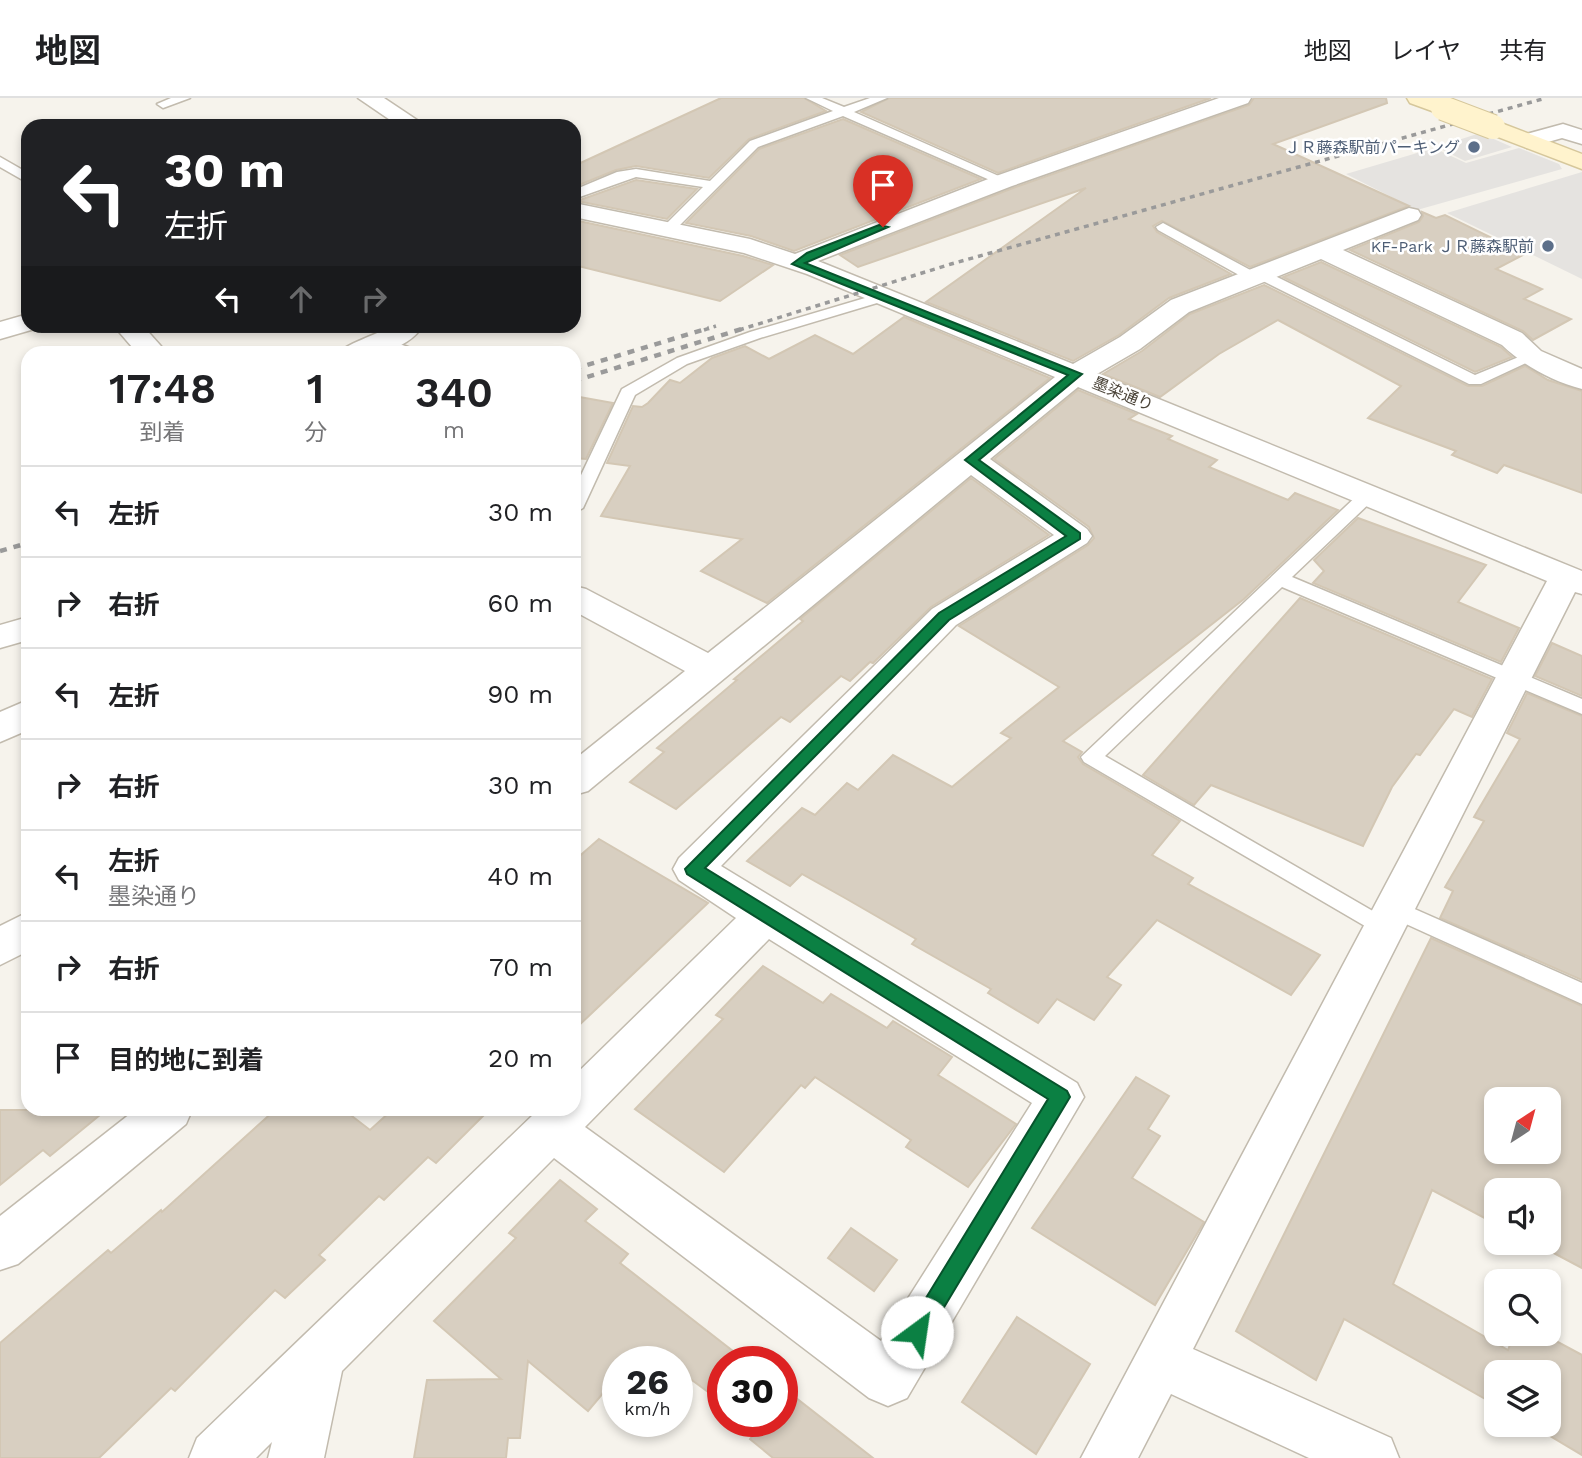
<!DOCTYPE html>
<html lang="ja">
<head>
<meta charset="utf-8">
<style>
	:root { --surface:#fff; --page:#f2f2f2; --text:#202124; --muted:#757577; --line:#e0e0e0 }
	body { margin:0; font-family:"Work Sans","Noto Sans JP",sans-serif; background:var(--page); color:var(--text); height:100vh; display:flex; flex-direction:column; font-size:26px; white-space:nowrap }
	* { box-sizing:border-box; margin:0 }
	p { font-size:23px; color:var(--muted) }
	.icon { flex:none; width:38px; height:38px; fill:none; stroke:currentColor; stroke-width:2; stroke-linecap:round; stroke-linejoin:round }
	.map { position:relative; flex:1; overflow:hidden }
	.details { position:absolute; left:21px; top:248px; width:560px; height:770px; display:flex; flex-direction:column; background:var(--surface); border-radius:21px; box-shadow:0 4px 10px #0003 }
	.details>* { flex:none }
	.banner { position:absolute; left:21px; top:21px; width:560px; height:214px; border-radius:21px; box-shadow:0 4px 10px #0003; background:#202124; color:#fff; overflow:hidden }
	.needle { width:46px; rotate:36deg }
	.buttons { position:absolute; left:1484px; top:989px; display:grid; gap:14px }
	.buttons a { display:grid; place-items:center; width:77px; height:77px; border-radius:14px; background:var(--surface); box-shadow:0 4px 10px #0003; font-size:35px }
	.speed { position:absolute; left:602px; top:1248px; display:flex; gap:14px; font-size:35px; font-weight:700; text-align:center }
	.speed>* { display:grid; place-content:center; width:91px; height:91px; border-radius:50%; background:var(--surface); box-shadow:0 4px 10px #0003; line-height:1 }
	.speed small { font-size:18px; font-weight:400 }
	.speed .limit { border:10px solid #d22; background:#fff; color:#111 }
	.pin { position:absolute; display:grid; place-items:center; width:60px; height:60px; color:#fff; margin:-72px -30px; border-radius:50% 50% 50% 0; rotate:-45deg; box-shadow:0 0 7px #0007 }
	.pin .icon { rotate:45deg }
	.me { position:absolute; width:77px; margin:-38px; rotate:31deg; stroke-linejoin:round; filter:drop-shadow(0 0 5px #0008) }
	.turn { display:flex; align-items:center; gap:24px; height:147px; padding:0 28px; font-size:32px }
	.turn .icon { width:91px; height:91px; stroke-width:2.5 }
	.turn b { display:block; font-size:49px; line-height:60px }
	.lanes { display:flex; align-items:center; height:66px; padding:0 28px; background:#0003; justify-content:center; gap:35px; direction:ltr }
	.lanes .off { opacity:.35 }
	.eta { display:flex; justify-content:space-evenly; align-items:center; height:119px; text-align:center }
	.eta b { font-size:42px; font-weight:600; line-height:49px }
	ul { padding:0; list-style:none }
	li { display:flex; align-items:center; gap:21px; height:91px; padding:0 28px; border-top:2px solid var(--line) }
	li div { flex:1 }
	li b { display:block; font-size:26px }
	li em { font-style:normal }
	header { display:flex; align-items:center; gap:42px; box-sizing:border-box; height:98px; padding:0 35px; background:var(--surface); border-bottom:2px solid var(--line) }
	header strong { font-size:33px }
	nav { display:flex; gap:38px; margin-inline-start:auto; font-size:24px }
	.map>svg:first-child { display:block }
</style>
</head>
<body>
<header>
<strong>地図</strong>
<nav><a>地図</a><a>レイヤ</a><a>共有</a></nav>
</header>
<div class="map">
<svg width="1582" height="1360" viewBox="0 0 1582 1360">
	<rect width="100%" height="100%" fill="#f6f3ec"/>
	<g fill="#e5e3e0">
		<path d="M1480,35L1512,49L1465,63L1437,49Z"/>
		<path d="M1434,50L1466,65L1519,50L1559,66L1562,71L1417,112L1346,76Z"/>
		<path d="M1582,74V181L1447,115Z"/>
	</g>
	<g fill="#d8cfc1" stroke="#d3c7b4" stroke-width="2" fill-rule="evenodd">
		<path d="M721,0H804L826,13L749,41L709,80L636,68L616,72L574,89V68Z"/>
		<path d="M889,0H1211L998,75L861,14Z"/>
		<path d="M1254,0H1386L1387,5L1273,46L1409,108L1250,169L1162,123L1153,128L1157,134L1231,176L1169,200L1119,237L1073,263L926,204L1086,90L858,169L840,157L1013,90L1249,7Z"/>
		<path d="M843,21L981,81L794,153L751,138L686,125L759,51Z"/>
		<path d="M636,82L697,91L667,121L577,103Z"/>
		<path d="M1422,114L1436,120L1445,117L1525,156L1496,171L1542,191L1524,201L1571,221L1533,242L1523,233L1350,152L1419,124L1423,118Z"/>
		<path d="M574,122L743,158L773,167L720,203L574,167Z"/>
		<path d="M1321,164L1501,249L1512,259L1475,274L1283,179Z"/>
		<path d="M1264,187L1468,288H1482L1525,268L1548,282L1582,293V395L1504,367L1497,375L1452,357L1456,353L1368,320L1401,288L1278,222L1219,256L1160,299L1103,276L1142,253L1190,216Z"/>
		<path d="M904,219L1050,280L767,505L701,473L742,441L601,418L630,368L607,365L633,308L642,309L648,305L670,282L680,285L712,260L745,248L769,261L815,237L853,256Z"/>
		<path d="M1078,292L1137,316L1129,321L1172,338L1168,341L1217,362L1209,369L1288,402L1295,395L1338,412L1244,501L1063,643L1082,654L1078,659L1083,666L1180,723L1152,757L1193,780L1188,786L1320,857L1291,897L1157,822L1107,879L1121,887L1094,922L1057,901L1038,925L988,895L991,891L912,846L916,841L845,800L802,776L790,788L747,763L802,710L815,717L847,685L858,692L893,657L952,689L1011,640L1001,635L1059,589L959,528L1088,447L1094,440L1089,429L994,361Z"/>
		<path d="M574,298L613,305L586,361L574,360Z"/>
		<path d="M971,380L1049,437L931,509L873,565L870,564L850,583L841,578L790,624L781,619L676,711L630,684L664,654L657,650L737,582L734,581L803,523L800,521Z"/>
		<path d="M1358,420L1486,467L1458,504L1519,530L1501,564L1313,485L1324,473L1314,462Z"/>
		<path d="M1300,500L1492,581L1472,619L1454,611L1420,657L1416,656L1392,689L1363,748L1211,687L1194,707L1143,677Z"/>
		<path d="M1552,545L1582,558V598L1535,578Z"/>
		<path d="M1527,595L1582,618V882L1440,820L1453,793L1445,789L1484,723L1474,719L1520,641L1507,635Z"/>
		<path d="M599,741L708,805L574,932V763Z"/>
		<path d="M1431,840L1582,908V1170L1533,1144H1549V1092H1496V1126L1432,1092L1393,1186L1508,1252L1514,1236H1543L1582,1257V1357L1530,1326H1549V1274H1496V1307L1344,1221L1316,1282L1236,1233ZM1496,1001H1549V1054H1496Z"/>
		<path d="M763,868L823,905L831,896L887,930L893,923L952,959L938,977L1016,1026L968,1089L906,1049L911,1042L815,979L805,990L801,987L724,1074L635,1011L723,921L716,917Z"/>
		<path d="M1136,979L1169,998L1148,1031L1160,1038L1132,1080L1204,1124L1155,1207L1032,1130Z"/>
		<path d="M0,1012H106L50,1058L43,1052L0,1087Z"/>
		<path d="M275,1012H344L370,1032L392,1012H489L436,1065L428,1059L384,1102L379,1098L319,1157L325,1162L285,1200L275,1192L175,1293L171,1290L99,1360H0V1245L108,1152L111,1155L161,1112L162,1114Z"/>
		<path d="M560,1082L597,1111L585,1123L628,1156L620,1165L747,1264H723V1305L677,1271V1264H618V1295L609,1288L588,1313L528,1263L520,1340H508L506,1360H414L427,1282L501,1281L434,1223L516,1140L509,1135Z"/>
		<path d="M851,1130L897,1162L874,1193L828,1160Z"/>
		<path d="M1017,1219L1090,1266L1036,1356L962,1304Z"/>
		<path d="M782,1291L787,1293L873,1360H773L750,1341L757,1332L745,1323H782Z"/>
	</g>
	<g fill="none" stroke-linecap="round" stroke-linejoin="round">
		<defs>
			<g id="lane">
				<path d="M171,0H190L163,10L157,6Z"/>
				<path d="M806,0H822L844,9L870,0H887L854,14L1010,83L999,86L843,18L758,49L672,135L660,132L703,89L636,79L574,101V92L617,74L636,71L710,83L750,43L833,13Z"/>
				<path d="M0,59L28,75V85L0,69Z"/>
				<path d="M1163,125L1254,174L1265,173L1475,277L1526,256L1531,254L1539,259L1481,286H1469L1259,181L1248,182L1158,132L1156,129Z"/>
				<path d="M882,195L889,199L887,202L760,240L687,266L635,297L583,410L574,415V392L622,291L677,260L750,234Z"/>
				<path d="M383,240L419,253L421,256H398L378,248V242Z"/>
				<path d="M1368,392L1377,397L1374,401L1292,479L1582,601V616L1282,489L1105,658L1390,823L1394,829L1390,835L1382,838L1084,664L1081,659L1362,393Z"/>
				<path d="M1392,801L1582,885V906L1384,816L1381,810L1384,804Z"/>
			</g>
			<g id="street">
				<path d="M358,0H384L426,28H399Z"/>
				<path d="M1219,0H1251L1248,5L1012,88L818,163L1073,266L1120,239L1171,202L1409,110L1418,112L1421,117L1418,122L1343,152L1522,235L1541,253L1582,271V291C1552,283 1524,268 1502,247L1321,161L1189,214L1140,251L1097,276L1582,473V496L1575,494L1193,1251L1391,1340L1399,1360H1309L1171,1296L1138,1360H1081L1547,483L1078,289L990,361L1087,431L1092,438L1087,445L956,527L721,768L1077,985L1084,999L907,1300L888,1308L869,1300L554,1060L342,1273L324,1360H268L272,1344L256,1360H189L197,1340L534,1016L540,1012H574V978L736,820L679,782L673,771L679,760L932,511L1054,437L971,377L588,693L574,697V662L685,573L574,513V488L586,491L708,555L1055,279L807,176L744,155L574,119V105L750,141L795,156L996,78ZM769,841L1032,1005L881,1243L585,1029Z"/>
				<path d="M1563,26L1582,32V46L1562,40L1527,50L1516,43L1519,38Z"/>
				<path d="M28,216V228H39L38,230L0,241V224Z"/>
				<path d="M114,228H143L168,256H138Z"/>
				<path d="M391,228H423C403,257 368,256 337,256C343,247 379,236 391,228Z"/>
				<path d="M28,519V542L0,550V527Z"/>
				<path d="M28,602V632L0,644V614Z"/>
				<path d="M28,814V853L0,867V828Z"/>
				<path d="M135,1012H192L186,1026L18,1166L0,1172V1118Z"/>
			</g>
			<g id="secondary">
				<path d="M1407,0H1437L1454,10L1443,17L1410,5Z"/>
				<path d="M1493,22L1582,56V71L1485,34L1482,29Z"/>
			</g>
		</defs>
		<use href="#lane" stroke="#c2bbae" stroke-width="3"/>
		<use href="#street" stroke="#c2bbae" stroke-width="3"/>
		<use href="#secondary" stroke="#d6c79b" stroke-width="3"/>
		<use href="#lane" fill="#fff" fill-rule="evenodd"/>
		<use href="#street" fill="#fff" fill-rule="evenodd"/>
		<use href="#secondary" fill="#fff3cd" fill-rule="evenodd"/>
		<g stroke="#9a9a9a" stroke-width="3.5" stroke-dasharray="5 5" stroke-linecap="butt">
			<path d="M704,232L716,228"/>
			<path d="M739,232L951,166L1546,0"/>
		</g>
		<g stroke="#9a9a9a" stroke-width="4.5" stroke-dasharray="7 7" stroke-linecap="butt">
			<path d="M574,271L709,230"/>
			<path d="M574,283L745,230"/>
			<path d="M0,453L28,445"/>
		</g>
		<defs>
			<path id="secondary-bridge" d="M1443,10L1493,29"/>
		</defs>
		<use href="#secondary-bridge" stroke="#d6c79b" stroke-width="26" stroke-linecap="butt"/>
		<use href="#secondary-bridge" stroke="#fff3cd" stroke-width="24"/>
	</g>
	<path fill="#0b8043" stroke="#07532c" stroke-width="2" d="M879,127L888,129L805,165L1082,276L979,362L1080,435V441L949,522L705,770L1067,993L1070,999L925,1241L917,1244L910,1241L906,1234L910,1226L1048,1001L687,776L685,771L939,515L1066,438L965,362L1068,277L792,166L807,155Z"/>
	<g fill="#5c6f8a" stroke="#fff" stroke-width="2.5">
		<circle cx="1474" cy="49" r="7"/>
		<circle cx="1548" cy="148" r="7"/>
	</g>
	<g text-anchor="middle" dominant-baseline="central" stroke-width="5" stroke-linejoin="round" paint-order="stroke">
		<g font-size="16" fill="#4e5e75" stroke="#fff" text-anchor="end">
			<text x="1460" y="49">ＪＲ藤森駅前パーキング</text>
			<text x="1534" y="148">KF-Park ＪＲ藤森駅前</text>
		</g>
		<g font-size="16" fill="#4b4439" stroke="#fff">
			<text transform="translate(1123 296) rotate(22)">墨染通り</text>
		</g>
	</g>
</svg>
<div class="buttons">
<a><svg class="needle" viewBox="-14 -14 28 28"><path d="M0-13l5 13h-10z" fill="#e53935"/><path d="M0 13l5-13h-10z" fill="#757577"/></svg></a>
<a><svg class="icon" aria-label="sound" viewBox="0 0 24 24"><path d="M4 9h4l5-4v14l-5-4H4zM17 9q2 3 0 6"/></svg></a>
<a><svg class="icon" aria-label="search" viewBox="0 0 24 24"><circle cx="10" cy="10" r="6"/><path d="M15 15l6 6"/></svg></a>
<a><svg class="icon" aria-label="layers" viewBox="0 0 24 24"><path d="M12 4l9 5-9 5-9-5zM3 14l9 5 9-5"/></svg></a>
</div>
<div class="speed"><div>26<small>km/h</small></div><div class="limit">30</div></div>
<div class="pin" style="left:883px;top:129px;background:#d93025"><svg class="icon" aria-label="arrive" viewBox="0 0 24 24"><path d="M6 21V4h12l-3 4 3 4H6"/></svg></div>
<svg class="me" style="left:917px;top:1234px" viewBox="-20 -20 40 40"><circle r="19" fill="#fff"/><path d="M0-13L10 11 0 6-10 11z" fill="#0b8043"/></svg>
<div class="banner">
<div class="turn"><svg class="icon" aria-label="left" viewBox="0 0 24 24"><path d="M17 20v-9H6M10 6l-5 5 5 5"/></svg><div><b>30 m</b>左折</div></div>
<div class="lanes"><svg class="icon" aria-label="left" viewBox="0 0 24 24"><path d="M17 20v-9H6M10 6l-5 5 5 5"/></svg><svg class="icon off" aria-label="ahead" viewBox="0 0 24 24"><path d="M12 20V5M6 11l6-6 6 6"/></svg><svg class="icon off" aria-label="right" viewBox="0 0 24 24"><path d="M7 20v-9h11M14 6l5 5-5 5"/></svg></div>
</div>
<section class="details">
<div class="eta">
<div><b>17:48</b><p>到着</p></div>
<div><b>1</b><p>分</p></div>
<div><b>340</b><p>m</p></div>
</div>
<ul>
<li><svg class="icon" aria-label="left" viewBox="0 0 24 24"><path d="M17 20v-9H6M10 6l-5 5 5 5"/></svg><div><b>左折</b></div><em>30 m</em></li>
<li><svg class="icon" aria-label="right" viewBox="0 0 24 24"><path d="M7 20v-9h11M14 6l5 5-5 5"/></svg><div><b>右折</b></div><em>60 m</em></li>
<li><svg class="icon" aria-label="left" viewBox="0 0 24 24"><path d="M17 20v-9H6M10 6l-5 5 5 5"/></svg><div><b>左折</b></div><em>90 m</em></li>
<li><svg class="icon" aria-label="right" viewBox="0 0 24 24"><path d="M7 20v-9h11M14 6l5 5-5 5"/></svg><div><b>右折</b></div><em>30 m</em></li>
<li><svg class="icon" aria-label="left" viewBox="0 0 24 24"><path d="M17 20v-9H6M10 6l-5 5 5 5"/></svg><div><b>左折</b><p>墨染通り</p></div><em>40 m</em></li>
<li><svg class="icon" aria-label="right" viewBox="0 0 24 24"><path d="M7 20v-9h11M14 6l5 5-5 5"/></svg><div><b>右折</b></div><em>70 m</em></li>
<li><svg class="icon" aria-label="arrive" viewBox="0 0 24 24"><path d="M6 21V4h12l-3 4 3 4H6"/></svg><div><b>目的地に到着</b></div><em>20 m</em></li>
</ul>
</section>
</div>
</body>
</html>
